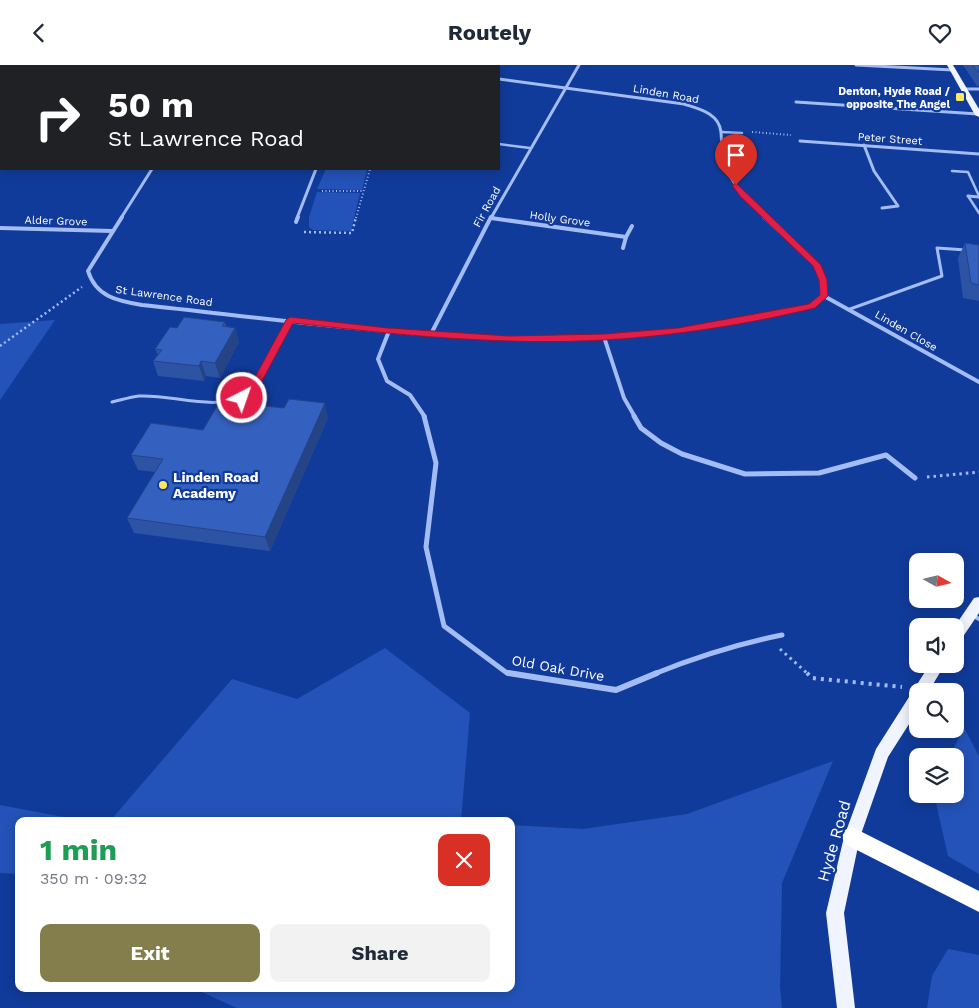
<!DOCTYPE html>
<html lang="en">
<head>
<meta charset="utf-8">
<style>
	:root { --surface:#fff; --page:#f2f2f3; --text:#1f2937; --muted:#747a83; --accent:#847e4c }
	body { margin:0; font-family:"Work Sans",sans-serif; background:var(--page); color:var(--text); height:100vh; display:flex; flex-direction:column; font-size:19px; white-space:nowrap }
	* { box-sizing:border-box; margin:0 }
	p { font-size:16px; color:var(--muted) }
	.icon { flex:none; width:28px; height:28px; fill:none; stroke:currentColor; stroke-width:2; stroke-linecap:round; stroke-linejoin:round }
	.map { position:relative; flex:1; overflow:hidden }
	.details { position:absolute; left:15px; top:752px; width:500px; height:175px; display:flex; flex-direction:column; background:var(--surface); border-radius:10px; box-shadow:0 2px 12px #0003 }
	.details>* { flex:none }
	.guide { position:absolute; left:0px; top:0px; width:500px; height:105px; box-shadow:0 2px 12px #0003; background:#202124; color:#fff; overflow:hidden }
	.needle { width:32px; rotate:98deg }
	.buttons { position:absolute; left:909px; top:488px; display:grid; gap:10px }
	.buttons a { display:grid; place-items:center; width:55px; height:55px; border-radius:10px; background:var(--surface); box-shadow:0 2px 12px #0003; font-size:25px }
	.pin { position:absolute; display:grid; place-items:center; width:42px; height:42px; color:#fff; margin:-51px -21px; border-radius:50% 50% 50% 0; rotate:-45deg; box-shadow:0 0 5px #0007 }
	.pin .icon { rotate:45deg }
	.me { position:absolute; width:55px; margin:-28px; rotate:41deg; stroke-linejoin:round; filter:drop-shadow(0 0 4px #0008) }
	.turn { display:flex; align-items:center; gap:18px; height:105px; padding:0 25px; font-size:22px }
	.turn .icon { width:65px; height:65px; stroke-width:2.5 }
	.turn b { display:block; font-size:35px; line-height:42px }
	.round { display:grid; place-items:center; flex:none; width:52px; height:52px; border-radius:10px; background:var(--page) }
	.headline { display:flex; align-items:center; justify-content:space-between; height:85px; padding:0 25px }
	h1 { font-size:30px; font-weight:700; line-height:38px; color:#1e9e55 }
	.action { display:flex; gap:10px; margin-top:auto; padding:10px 25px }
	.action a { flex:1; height:58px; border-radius:10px; background:var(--accent); color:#fff; font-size:20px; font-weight:700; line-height:58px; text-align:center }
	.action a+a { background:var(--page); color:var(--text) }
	header { display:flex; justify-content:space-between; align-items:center; height:65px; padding:0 25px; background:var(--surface); font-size:22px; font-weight:700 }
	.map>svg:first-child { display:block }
</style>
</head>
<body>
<header><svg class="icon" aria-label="back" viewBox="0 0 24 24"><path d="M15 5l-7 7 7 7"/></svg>Routely<svg class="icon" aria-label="heart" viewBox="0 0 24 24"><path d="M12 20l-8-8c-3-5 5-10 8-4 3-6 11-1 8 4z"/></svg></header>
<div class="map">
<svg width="979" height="943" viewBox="0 0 979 943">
	<rect width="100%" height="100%" fill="#113b9a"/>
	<g fill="#2353b8">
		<path d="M326,104H367L362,125L317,124Z"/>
		<path d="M317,127L360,128L351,166L313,165L309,162V152Z"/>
		<path d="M55,255L0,335V259Z"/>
		<path d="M385,583L470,648L461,756H110L232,614L297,634Z"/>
		<path d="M964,663L979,691V809L948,791L934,729H955V691H950Z"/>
		<path d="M833,696L782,818L780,922L782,943H237L195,924H511V760L583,764L687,749Z"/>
		<path d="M0,740L85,756H19V809L0,808Z"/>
		<path d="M948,884L979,890V943H927L932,911Z"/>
	</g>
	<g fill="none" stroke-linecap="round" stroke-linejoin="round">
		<g stroke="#a3bdf4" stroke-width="2" stroke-dasharray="1 2.5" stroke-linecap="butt">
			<path d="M752,67L791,70"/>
			<path d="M322,126H363"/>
			<path d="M356,153L370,104"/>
		</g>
		<g stroke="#a3bdf4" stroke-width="2.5" stroke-dasharray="2 3" stroke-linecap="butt">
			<path d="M304,167L352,168L356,152"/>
			<path d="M0,281L82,222"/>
		</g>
		<g stroke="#a3bdf4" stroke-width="3" stroke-dasharray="2.5 4" stroke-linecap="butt">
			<path d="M927,412L979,407"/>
			<path d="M780,584L808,609"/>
		</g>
		<path stroke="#a3bdf4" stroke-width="4" stroke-dasharray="3 5" stroke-linecap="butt" d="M807,608L812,613L902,622"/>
		<g stroke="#a3bdf4" stroke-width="2.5">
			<path d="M721,67L742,68"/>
			<path d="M499,79L530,83"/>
			<path d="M952,106L968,107L979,131"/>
			<path d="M968,131L979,148"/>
		</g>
		<g stroke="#a3bdf4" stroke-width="3">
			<path d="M850,244L942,211L937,183L966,185"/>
			<path d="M112,337C121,335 130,332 139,331C175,329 218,349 251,327L291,255"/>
		</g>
		<path stroke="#a3bdf4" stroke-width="4" d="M972,550L979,554"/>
		<g stroke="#a3bdf4" stroke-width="3">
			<path d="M359,0L375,1"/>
			<path d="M856,0L953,5"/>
			<path d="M499,14L684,39C699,44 719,48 721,67C722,78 721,88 724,98C732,120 750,138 766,153"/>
			<path d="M965,24H979"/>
			<path d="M796,37L978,49"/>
			<path d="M800,76L979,89"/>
			<path d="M864,80L874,106L898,141L882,143"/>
			<path d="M968,131L979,132"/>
			<path d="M121,153L152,104"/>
			<path d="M297,153L316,104"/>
			<path d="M491,153H494"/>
			<path d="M491,153L579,0"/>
		</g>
		<g stroke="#a3bdf4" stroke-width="4">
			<path d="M122,152L88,206C96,232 118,236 142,240C303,257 467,282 629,271C691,266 751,253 812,241L824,231L823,215L817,200L764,152"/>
			<path d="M491,153L626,172L623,183"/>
			<path d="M296,157L298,152"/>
			<path d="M0,163L112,166"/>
			<path d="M626,172L632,161"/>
			<path d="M824,231L979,317"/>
			<path d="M389,266L378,294L387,316L410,330L425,352"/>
			<path d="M431,269L491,152"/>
			<path d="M604,272L624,333L635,352"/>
		</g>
		<g stroke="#a3bdf4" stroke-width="5">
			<path d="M424,351L436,398L426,482L444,561L507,608L516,609"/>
			<path d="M634,351L641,363L661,378L682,389L745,409L819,408L886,390L915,413"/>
			<path d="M654,609C696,592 737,579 782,570"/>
		</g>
		<path stroke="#a3bdf4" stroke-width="6" d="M508,608L616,625L657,608"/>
		<g fill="#f0f4ff" fill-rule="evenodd">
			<path d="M947,0H953L979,44V52L975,50Z"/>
			<path d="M979,532V548L960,576L955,578V561L974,533Z"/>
			<path d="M930,599H945L929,626H918V645L888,692L860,772L844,848L855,943H837L826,848L844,772L876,684Z"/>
		</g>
		<path fill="#fff" fill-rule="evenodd" d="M852,762L979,826V847L845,779L842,772L845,765Z"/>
	</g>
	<g fill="#2d53a5">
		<path d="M963,0H979V21H977Z"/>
		<path d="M965,178L979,180V236L963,233L958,193Z"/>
		<path d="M225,257L226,261L235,263L239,277L220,313L206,311L204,316L158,311L153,296L158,290L155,284L177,263Z"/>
		<path d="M328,353L270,486L134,468L127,453L155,407L138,405L131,390L203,365Z"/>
	</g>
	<g fill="#244486">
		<path d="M235,263L239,277L220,313L215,298Z"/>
		<path d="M201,296L206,311L204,316L199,301Z"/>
		<path d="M325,338L328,353L270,486L265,472Z"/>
	</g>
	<g fill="#3461c0" stroke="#244486">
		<path d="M973,0H979V8Z"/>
		<path d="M965,178L979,180V220L971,218Z"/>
		<path d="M184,252L225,257L222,261L235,263L215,298L201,296L199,301L153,296L162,285L155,284L170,262L177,263Z"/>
		<path d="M289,334L325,338L265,472L127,453L163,394L131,390L151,358L203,365L220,336L284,343Z"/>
	</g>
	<path fill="#e11d48" stroke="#92132f" d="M736,118L821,200L827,215L828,231L815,243C717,267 609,280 508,276C436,274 365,266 293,258L255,329L242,336L237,333L248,325L286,255L290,252L388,263L509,271L604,269L678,263L809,239L820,230L819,215L813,201L740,131L732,120Z"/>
	<g fill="#ffe766" stroke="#113b9a" stroke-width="2">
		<rect x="955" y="27" width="10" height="10" rx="2.5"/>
		<circle cx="163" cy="420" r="5"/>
	</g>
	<g text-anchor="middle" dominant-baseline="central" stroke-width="4.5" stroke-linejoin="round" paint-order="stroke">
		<g font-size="11" font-weight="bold" fill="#fff" stroke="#113b9a" text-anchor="end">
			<text x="950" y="26">Denton, Hyde Road /<tspan x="950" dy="13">opposite The Angel</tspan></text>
		</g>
		<g font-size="11" fill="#fff" stroke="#113b9a">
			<text transform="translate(666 29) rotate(10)">Linden Road</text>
			<text transform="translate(890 74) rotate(4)">Peter Street</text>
			<text transform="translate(487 142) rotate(-61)">Fir Road</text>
			<text transform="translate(560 154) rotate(8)">Holly Grove</text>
			<text transform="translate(56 156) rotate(2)">Alder Grove</text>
			<text transform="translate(164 231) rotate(8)">St Lawrence Road</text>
			<text transform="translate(906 266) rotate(30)">Linden Close</text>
		</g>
		<g font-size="14" font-weight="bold" fill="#fff" stroke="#113b9a" text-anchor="start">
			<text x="173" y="412">Linden Road<tspan x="173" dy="16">Academy</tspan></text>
		</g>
		<g font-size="14" fill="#fff" stroke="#113b9a">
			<text transform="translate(558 603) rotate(10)">Old Oak Drive</text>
		</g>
		<g font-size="16" fill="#fff" stroke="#113b9a">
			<text transform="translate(834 776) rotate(-74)">Hyde Road</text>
		</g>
	</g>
</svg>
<div class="buttons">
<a><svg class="needle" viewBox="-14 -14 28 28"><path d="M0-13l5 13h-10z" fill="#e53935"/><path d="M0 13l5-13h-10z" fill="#747a83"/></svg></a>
<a><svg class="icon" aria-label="sound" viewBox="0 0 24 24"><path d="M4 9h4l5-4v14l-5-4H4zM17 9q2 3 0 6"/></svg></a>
<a><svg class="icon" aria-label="search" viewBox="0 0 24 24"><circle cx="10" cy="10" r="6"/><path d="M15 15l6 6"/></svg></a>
<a><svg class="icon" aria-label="layers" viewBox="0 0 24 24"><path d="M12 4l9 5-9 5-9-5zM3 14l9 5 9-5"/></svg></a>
</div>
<div class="pin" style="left:736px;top:120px;background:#d93025"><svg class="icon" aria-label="arrive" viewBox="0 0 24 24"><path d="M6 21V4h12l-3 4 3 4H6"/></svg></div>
<svg class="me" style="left:242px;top:333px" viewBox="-20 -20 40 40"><circle r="17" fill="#e11d48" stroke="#fff" stroke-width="3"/><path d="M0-11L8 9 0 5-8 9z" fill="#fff"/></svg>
<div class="guide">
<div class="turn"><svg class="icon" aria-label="right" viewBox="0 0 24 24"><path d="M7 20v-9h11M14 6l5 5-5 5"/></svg><div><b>50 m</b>St Lawrence Road</div></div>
</div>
<section class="details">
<div class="headline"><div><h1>1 min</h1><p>350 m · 09:32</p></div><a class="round" style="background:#d93025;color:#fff"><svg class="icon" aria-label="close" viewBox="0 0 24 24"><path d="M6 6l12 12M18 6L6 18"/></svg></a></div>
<div class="action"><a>Exit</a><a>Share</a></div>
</section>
</div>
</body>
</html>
